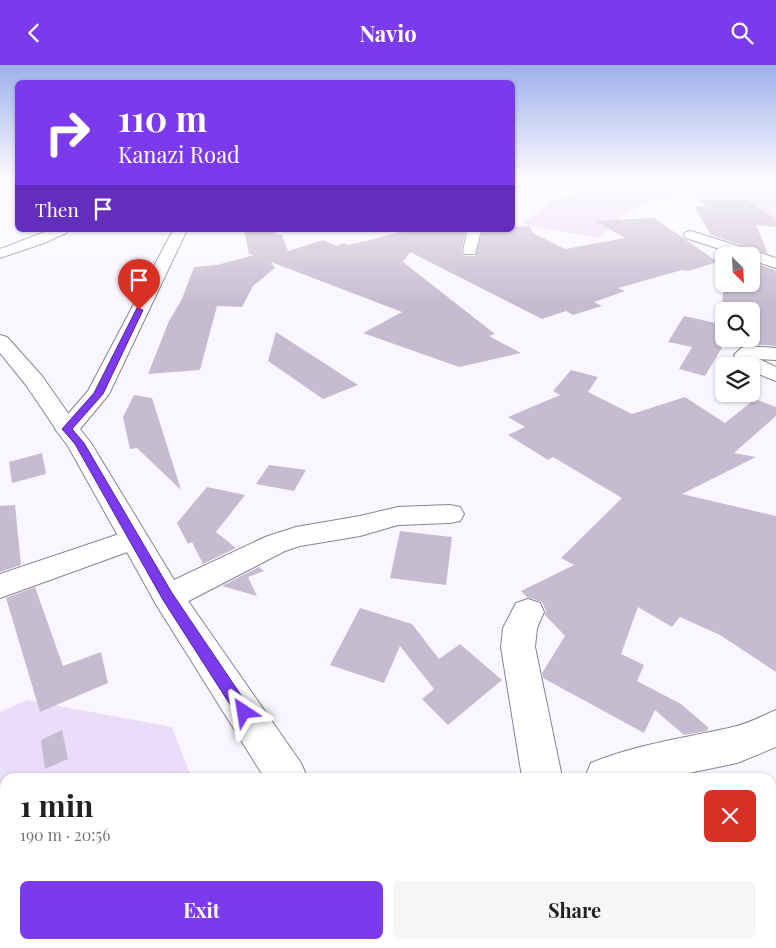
<!DOCTYPE html>
<html lang="en">
<head>
<meta charset="utf-8">
<style>
	:root { --surface:#fff; --page:#f6f6f6; --text:#202124; --muted:#757577; --accent:#7c3aed }
	body { margin:0; font-family:"Playfair Display",serif; background:var(--page); color:var(--text); height:100vh; display:flex; flex-direction:column; font-size:19px; white-space:nowrap }
	* { box-sizing:border-box; margin:0 }
	p { font-size:16px; color:var(--muted) }
	.icon { flex:none; width:28px; height:28px; fill:none; stroke:currentColor; stroke-width:2; stroke-linecap:round; stroke-linejoin:round }
	.map { position:relative; flex:1; overflow:hidden }
	.side { position:absolute; left:0px; top:708px; width:776px; height:176px; display:flex; flex-direction:column; background:var(--surface); border-radius:15px 15px 0 0; box-shadow:0 1px 4px #0004 }
	.side>* { flex:none }
	.banner { position:absolute; left:15px; top:15px; width:500px; height:152px; border-radius:8px; box-shadow:0 1px 4px #0004; background:#7c3aed; color:#fff; overflow:hidden }
	.needle { width:32px; rotate:156deg }
	.buttons { position:absolute; left:715px; top:182px; display:grid; gap:10px }
	.buttons a { display:grid; place-items:center; width:45px; height:45px; border-radius:8px; background:var(--surface); box-shadow:0 1px 4px #0004; font-size:25px }
	.pin { position:absolute; display:grid; place-items:center; width:42px; height:42px; color:#fff; margin:-51px -21px; border-radius:50% 50% 50% 0; rotate:-45deg; box-shadow:0 0 5px #0007 }
	.pin .icon { rotate:45deg }
	.me { position:absolute; width:55px; margin:-28px; rotate:327deg; stroke-linejoin:round; filter:drop-shadow(0 0 4px #0008) }
	.turn { display:flex; align-items:center; gap:18px; height:105px; padding:0 20px; font-size:22px }
	.turn .icon { width:65px; height:65px; stroke-width:2.5 }
	.turn b { display:block; font-size:35px; line-height:42px }
	.then { display:flex; align-items:center; height:48px; padding:0 20px; background:#0003; gap:10px; font-size:19px }
	.round { display:grid; place-items:center; flex:none; width:52px; height:52px; border-radius:8px; background:var(--page) }
	.summary { display:flex; align-items:center; justify-content:space-between; height:85px; padding:0 20px }
	h1 { font-size:30px; font-weight:700; line-height:38px }
	.button { display:flex; gap:10px; margin-top:auto; padding:10px 20px }
	.button a { flex:1; height:58px; border-radius:8px; background:var(--accent); color:#fff; font-size:20px; font-weight:700; line-height:58px; text-align:center }
	.button a+a { background:var(--page); color:var(--text) }
	header { display:flex; justify-content:space-between; align-items:center; height:65px; padding:0 20px; background:var(--accent); color:#fff; font-size:22px; font-weight:700 }
	.map>svg:first-child { display:block }
</style>
</head>
<body>
<header><svg class="icon" aria-label="back" viewBox="0 0 24 24"><path d="M15 5l-7 7 7 7"/></svg>Navio<svg class="icon" aria-label="search" viewBox="0 0 24 24"><circle cx="10" cy="10" r="6"/><path d="M15 15l6 6"/></svg></header>
<div class="map">
<svg width="776" height="883" viewBox="0 0 776 883">
	<rect width="100%" height="100%" fill="#faf6ff"/>
	<g fill="#eaddf9">
		<path d="M573,114H776V141L773,142L776,149V156L720,142L694,130L663,133L631,144L597,173L522,159L553,136L598,123Z"/>
		<path d="M27,635L172,662L191,712H5V879H253L254,883H0V647Z"/>
	</g>
	<g fill="#c5bcd1" fill-rule="evenodd">
		<path d="M699,135H747L776,154V162L756,160L768,189L711,170L694,141H707Z"/>
		<path d="M654,153L718,197L688,206L682,205L618,223L625,226L594,237L602,241L573,250L566,246L542,254L410,187L403,197L495,269L489,271L521,288L459,302L363,268L402,247L271,197L275,203L253,221L242,242L217,241L200,305L148,309L169,256L182,234L194,202L217,200L254,190L249,189L244,165H275L277,170H282L288,186L323,175L337,181L343,178L349,180L409,165H463L465,168L461,187L465,191H475L483,165H512V162L529,161L533,168L565,184L625,173L595,156Z"/>
		<path d="M751,197L775,205L776,207V281L746,279L730,275L726,281H723L705,311L679,304L692,282L668,277L684,251L720,259L724,219H751ZM724,246H751V274H724Z"/>
		<path d="M276,267L358,320L323,334L268,296Z"/>
		<path d="M571,305L598,312L588,327L632,349L685,332L725,358L755,334L776,342V351L734,388L756,392L682,429L776,451V607L720,570L680,552L672,562L638,542L621,589L644,600L637,616L681,639L709,663L706,666L684,670L655,645L644,668L543,613L542,608L565,571L545,550L546,546L542,537L527,532L521,526L574,500L561,493L622,433L553,392L548,395L508,370L525,362L508,352L560,330L553,326Z"/>
		<path d="M134,330L152,333L181,425L137,383L130,384L123,352Z"/>
		<path d="M42,388L46,409L12,418L9,397Z"/>
		<path d="M269,400L306,405L294,426L256,419Z"/>
		<path d="M207,422L245,430L216,467L236,483L203,499L192,477L188,479L177,458Z"/>
		<path d="M15,440L21,500L0,507V441Z"/>
		<path d="M400,466L452,472L446,520L390,513Z"/>
		<path d="M259,502L264,506L248,512L257,531L222,521Z"/>
		<path d="M35,522L63,601L101,587L108,618L40,647L6,533Z"/>
		<path d="M360,543L412,559L439,594L460,579L502,615L448,660L422,634L434,624L400,581L384,618L330,600Z"/>
		<path d="M62,665L68,694L45,704L41,675Z"/>
	</g>
	<g fill="none" stroke-linecap="round" stroke-linejoin="round">
		<defs>
			<g id="minor">
				<path d="M50,165H68L66,168L44,178L0,193V184Z"/>
				<path d="M465,165L481,166L475,189H465L463,186L467,167Z"/>
				<path d="M691,166L776,193V203L751,195V191H741L686,173L684,170L686,167Z"/>
				<path d="M0,270L7,272L42,311L79,364L75,369L67,371L59,369L26,320L0,288Z"/>
				<path d="M748,281L776,283V295L759,294L776,302V316L751,306V301L739,299L734,290L741,283Z"/>
				<path d="M450,440L460,442L464,449L460,456L450,458L398,460L360,471L300,481L285,486L179,541L168,544L157,541L152,532L157,523L265,472L296,462L360,451L398,442Z"/>
				<path d="M134,464L144,467L149,474L144,481L0,533V509Z"/>
				<path d="M528,534L540,538L544,547L537,563L535,582L562,712H522L501,582L503,563L516,538Z"/>
				<path d="M776,645V682L737,698L670,712H585L591,698C637,679 685,673 733,662C747,659 762,651 776,645Z"/>
				<path d="M442,879H492L490,883H440Z"/>
			</g>
			<g id="secondary">
				<path d="M173,165H187L109,329L80,364L91,378L179,523L301,698L307,712H264L157,541L68,381L55,364L88,326Z"/>
				<path d="M382,879H434L436,883H384Z"/>
			</g>
		</defs>
		<use href="#minor" stroke="#8a8194" stroke-width="2"/>
		<use href="#secondary" stroke="#8a8194" stroke-width="2"/>
		<use href="#minor" fill="#fff" fill-rule="evenodd"/>
		<use href="#secondary" fill="#fff" fill-rule="evenodd"/>
	</g>
	<linearGradient id="sky" x2="0" y2="1"><stop stop-color="#9db0eb"/><stop offset="0.48" stop-color="#fdfbff"/><stop offset="1" stop-color="#fdfbff" stop-opacity="0"/></linearGradient>
	<rect width="776" height="238" fill="url(#sky)"/>
	<path fill="#7c3aed" stroke="#51269a" d="M137,243L143,245L103,329L72,364L84,378L172,528L249,642L251,647L249,652L244,654L238,652L163,535L75,379L62,364L94,328Z"/>
</svg>
<div class="buttons">
<a><svg class="needle" viewBox="-14 -14 28 28"><path d="M0-13l5 13h-10z" fill="#e53935"/><path d="M0 13l5-13h-10z" fill="#757577"/></svg></a>
<a><svg class="icon" aria-label="search" viewBox="0 0 24 24"><circle cx="10" cy="10" r="6"/><path d="M15 15l6 6"/></svg></a>
<a><svg class="icon" aria-label="layers" viewBox="0 0 24 24"><path d="M12 4l9 5-9 5-9-5zM3 14l9 5 9-5"/></svg></a>
</div>
<div class="pin" style="left:139px;top:245px;background:#d93025"><svg class="icon" aria-label="arrive" viewBox="0 0 24 24"><path d="M6 21V4h12l-3 4 3 4H6"/></svg></div>
<svg class="me" style="left:244px;top:647px" viewBox="-20 -20 40 40"><path d="M0-17L14 15 0 8-14 15z" fill="#7c3aed" stroke="#fff" stroke-width="4"/></svg>
<div class="banner">
<div class="turn"><svg class="icon" aria-label="right" viewBox="0 0 24 24"><path d="M7 20v-9h11M14 6l5 5-5 5"/></svg><div><b>110 m</b>Kanazi Road</div></div>
<div class="then">Then<svg class="icon" aria-label="arrive" viewBox="0 0 24 24"><path d="M6 21V4h12l-3 4 3 4H6"/></svg></div>
</div>
<section class="side">
<div class="summary"><div><h1>1 min</h1><p>190 m · 20:56</p></div><a class="round" style="background:#d93025;color:#fff"><svg class="icon" aria-label="close" viewBox="0 0 24 24"><path d="M6 6l12 12M18 6L6 18"/></svg></a></div>
<div class="button"><a>Exit</a><a>Share</a></div>
</section>
</div>
</body>
</html>
